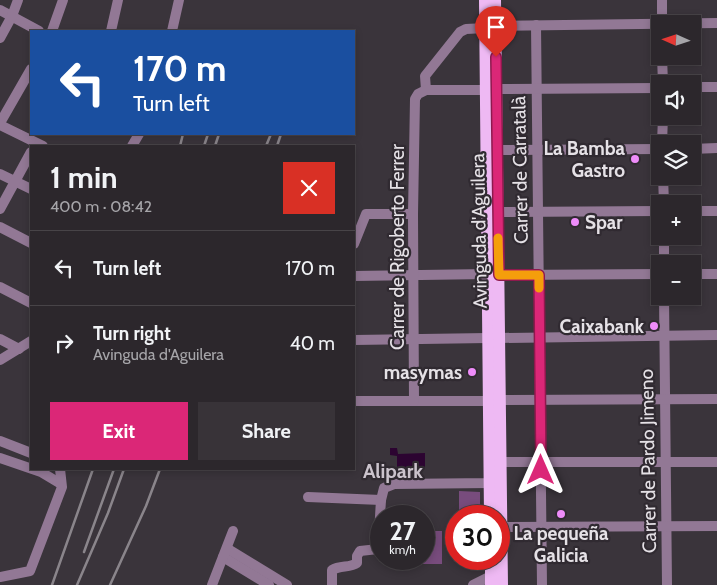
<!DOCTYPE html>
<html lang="en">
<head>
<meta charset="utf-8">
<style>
	:root { --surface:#2c272c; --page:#383338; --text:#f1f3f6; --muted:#a6a5a9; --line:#484448; --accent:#db2777 }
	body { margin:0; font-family:Cabin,sans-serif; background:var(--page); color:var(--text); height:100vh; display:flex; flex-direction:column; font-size:19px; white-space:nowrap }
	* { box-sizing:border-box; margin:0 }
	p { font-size:16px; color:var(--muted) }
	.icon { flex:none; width:28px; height:28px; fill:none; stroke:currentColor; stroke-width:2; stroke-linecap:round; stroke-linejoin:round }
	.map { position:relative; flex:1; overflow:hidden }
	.panel { position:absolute; left:30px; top:145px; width:325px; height:325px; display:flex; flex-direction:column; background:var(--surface); border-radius:0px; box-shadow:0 2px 8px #0003,0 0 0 1px var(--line) }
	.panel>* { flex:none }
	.hud { position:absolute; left:30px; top:30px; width:325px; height:105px; border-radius:0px; box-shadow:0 2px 8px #0003,0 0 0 1px var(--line); background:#1a4fa0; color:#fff; overflow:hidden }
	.needle { width:32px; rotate:273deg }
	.fabs { position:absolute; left:651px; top:15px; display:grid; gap:10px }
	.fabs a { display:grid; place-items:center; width:50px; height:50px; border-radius:0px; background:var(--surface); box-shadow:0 2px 8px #0003,0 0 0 1px var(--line); font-size:25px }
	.speed { position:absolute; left:370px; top:505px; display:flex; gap:10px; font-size:25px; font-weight:700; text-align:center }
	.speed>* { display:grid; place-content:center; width:65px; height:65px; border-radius:50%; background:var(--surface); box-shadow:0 2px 8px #0003,0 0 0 1px var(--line); line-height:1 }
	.speed small { font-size:12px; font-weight:400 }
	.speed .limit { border:8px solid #d22; background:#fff; color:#111 }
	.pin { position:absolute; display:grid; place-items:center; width:42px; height:42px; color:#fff; margin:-51px -21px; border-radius:50% 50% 50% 0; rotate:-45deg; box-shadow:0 0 5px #0007 }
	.pin .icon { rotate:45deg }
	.me { position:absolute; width:55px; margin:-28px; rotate:0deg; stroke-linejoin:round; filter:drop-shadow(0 0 4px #0008) }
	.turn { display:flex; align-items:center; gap:18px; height:105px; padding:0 20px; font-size:22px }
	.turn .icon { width:65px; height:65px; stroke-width:2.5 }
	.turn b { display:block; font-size:35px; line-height:42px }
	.round { display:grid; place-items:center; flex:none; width:52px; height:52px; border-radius:0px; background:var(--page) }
	.overview { display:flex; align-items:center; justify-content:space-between; height:85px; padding:0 20px }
	h1 { font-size:30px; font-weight:700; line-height:38px }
	.button { display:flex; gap:10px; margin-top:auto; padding:10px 20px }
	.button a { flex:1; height:58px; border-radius:0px; background:var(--accent); color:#fff; font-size:20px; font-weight:700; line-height:58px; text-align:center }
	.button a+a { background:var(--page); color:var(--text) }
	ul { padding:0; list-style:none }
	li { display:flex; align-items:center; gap:15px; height:75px; padding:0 20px; border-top:1px solid var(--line) }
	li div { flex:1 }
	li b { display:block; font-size:19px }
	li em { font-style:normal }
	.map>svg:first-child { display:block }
</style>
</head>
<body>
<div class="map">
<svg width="717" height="585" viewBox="0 0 717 585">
	<rect width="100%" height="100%" fill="#3a343b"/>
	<g fill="#784c7d">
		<path d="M459,491L480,492V516H459Z"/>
		<path d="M424,531H442V564H422Z"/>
	</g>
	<path fill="#2c0431" d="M390,448H397L398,454L425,453V467L397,468V456L390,455Z"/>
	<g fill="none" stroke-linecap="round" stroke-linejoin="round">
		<g stroke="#927895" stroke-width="10">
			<path d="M662,0V24"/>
			<path d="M0,10L39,31"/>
			<path d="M536,25L542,585"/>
			<path d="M495,26L717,23"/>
			<path d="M52,31L63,0"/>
			<path d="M111,31L118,0"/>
			<path d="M172,31L179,0"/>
			<path d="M0,38L12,16L18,0"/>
			<path d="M662,56L663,84"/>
			<path d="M692,87H717"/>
			<path d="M497,89L660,88"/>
			<path d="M426,90L425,76L460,32L466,29L486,28"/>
			<path d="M0,123L31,69"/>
			<path d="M0,125L43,146"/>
			<path d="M662,144L663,116"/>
			<path d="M132,146L139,134"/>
			<path d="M692,149L717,148"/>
			<path d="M492,153L497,150L660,149"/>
			<path d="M0,174L31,189"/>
			<path d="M663,176L664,204"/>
			<path d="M0,209L31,152"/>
			<path d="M692,211H717"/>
			<path d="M498,212L660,211"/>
			<path d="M0,227L31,243"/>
			<path d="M664,236V264"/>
			<path d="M354,244L366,214H413"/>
			<path d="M692,274H717"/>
			<path d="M499,275L660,274"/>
			<path d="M354,276L487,274"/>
			<path d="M0,287L31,303"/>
			<path d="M664,296L667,585"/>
			<path d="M499,338L717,335"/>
			<path d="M0,339L19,349"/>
			<path d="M354,340L488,338"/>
			<path d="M0,360L31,341"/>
			<path d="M500,400L717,399"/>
			<path d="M354,401H494"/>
			<path d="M414,401L413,214L415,99L418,94L426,90H486"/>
			<path d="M0,441L31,453"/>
			<path d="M495,457L500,462H717"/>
			<path d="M0,458L41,472L61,484"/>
			<path d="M308,497L381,500"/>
			<path d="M501,527L717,526"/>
			<path d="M228,549L287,585"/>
			<path d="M223,557L269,585"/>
			<path d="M0,577L30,571L62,487L60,469"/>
			<path d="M212,585L233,531"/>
			<path d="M332,585V570C340,565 350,568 357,563V556L360,551L378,549L381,500L384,488L394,484L490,483L494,480"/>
			<path d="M473,585L491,576"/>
		</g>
		<g stroke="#eeb9f3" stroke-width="12">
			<path d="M485,0L490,516"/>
			<path d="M495,0L502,585"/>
			<path d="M491,585V559"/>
		</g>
		<g stroke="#8a858b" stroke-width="2.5">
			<path d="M180,146L183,134"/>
			<path d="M204,146L208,134"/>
			<path d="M215,146L219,134"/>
			<path d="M266,146L271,134"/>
			<path d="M277,146L281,134"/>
			<path d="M84,552L114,469"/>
			<path d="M52,585L93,469"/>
			<path d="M77,585L108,513L124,469"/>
			<path d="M110,585L146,506L160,469"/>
		</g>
	</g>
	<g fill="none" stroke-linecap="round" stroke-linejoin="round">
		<defs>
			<path id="route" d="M496,57L499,275H539L541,470"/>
		</defs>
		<use href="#route" stroke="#8e194d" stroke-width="12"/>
		<use href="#route" stroke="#db2777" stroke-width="9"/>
		<path stroke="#f59e0b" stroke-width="9" d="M498,238L499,275H539V288"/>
	</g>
	<g fill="#ee8cf9" stroke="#302a31" stroke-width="2">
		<circle cx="635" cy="159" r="5"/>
		<circle cx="575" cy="222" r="5"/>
		<circle cx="654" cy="326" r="5"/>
		<circle cx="472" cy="372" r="5"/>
		<circle cx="561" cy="514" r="5"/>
	</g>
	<g text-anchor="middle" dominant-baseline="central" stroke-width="4.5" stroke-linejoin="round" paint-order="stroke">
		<g font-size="19" font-weight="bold" fill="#e5e1e6" stroke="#302a31" text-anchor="end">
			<text x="625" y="148">La Bamba<tspan x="625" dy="22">Gastro</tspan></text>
			<text x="585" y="222" text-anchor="start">Spar</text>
			<text x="644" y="326">Caixabank</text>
			<text x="462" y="372">masymas</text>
			<text x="561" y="533" text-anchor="middle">La pequeña<tspan x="561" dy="22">Galicia</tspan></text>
		</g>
		<g font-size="19" fill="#e5e1e6" stroke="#302a31">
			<text transform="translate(520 170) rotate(-91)">Carrer de Carratalà</text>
			<text transform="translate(479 231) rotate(-91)">Avinguda d'Aguilera</text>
			<text transform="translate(397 247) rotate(-90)">Carrer de Rigoberto Ferrer</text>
			<text transform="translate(648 461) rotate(-91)">Carrer de Pardo Jimeno</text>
		</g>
		<g font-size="20" font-weight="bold" fill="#cbc3cc" stroke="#302a31">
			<text x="393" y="471">Alipark</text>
		</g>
	</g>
</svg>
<div class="fabs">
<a><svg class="needle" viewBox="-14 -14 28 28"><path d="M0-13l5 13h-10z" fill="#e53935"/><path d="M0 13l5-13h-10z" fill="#a6a5a9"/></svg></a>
<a><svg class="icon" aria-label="sound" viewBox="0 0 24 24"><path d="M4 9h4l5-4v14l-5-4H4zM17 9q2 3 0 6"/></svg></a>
<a><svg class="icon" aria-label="layers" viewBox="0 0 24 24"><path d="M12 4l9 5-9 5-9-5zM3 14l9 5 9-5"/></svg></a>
<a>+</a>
<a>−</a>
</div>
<div class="speed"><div>27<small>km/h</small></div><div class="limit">30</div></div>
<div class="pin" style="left:496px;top:57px;background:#d93025"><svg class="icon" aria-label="arrive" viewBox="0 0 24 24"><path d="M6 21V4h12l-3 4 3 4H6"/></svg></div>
<svg class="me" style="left:541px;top:470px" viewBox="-20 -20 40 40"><path d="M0-17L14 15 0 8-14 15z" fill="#db2777" stroke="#fff" stroke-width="4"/></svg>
<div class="hud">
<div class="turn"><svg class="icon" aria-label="left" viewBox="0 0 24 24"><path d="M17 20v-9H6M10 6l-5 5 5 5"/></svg><div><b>170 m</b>Turn left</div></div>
</div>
<section class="panel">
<div class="overview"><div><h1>1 min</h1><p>400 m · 08:42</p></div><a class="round" style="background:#d93025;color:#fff"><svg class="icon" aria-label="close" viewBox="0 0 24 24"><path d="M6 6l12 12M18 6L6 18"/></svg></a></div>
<ul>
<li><svg class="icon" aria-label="left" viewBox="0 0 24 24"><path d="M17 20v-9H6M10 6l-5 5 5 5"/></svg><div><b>Turn left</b></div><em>170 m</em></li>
<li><svg class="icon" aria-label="right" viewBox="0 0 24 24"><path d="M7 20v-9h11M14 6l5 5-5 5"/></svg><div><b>Turn right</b><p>Avinguda d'Aguilera</p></div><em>40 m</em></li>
</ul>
<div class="button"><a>Exit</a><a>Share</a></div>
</section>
</div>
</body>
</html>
